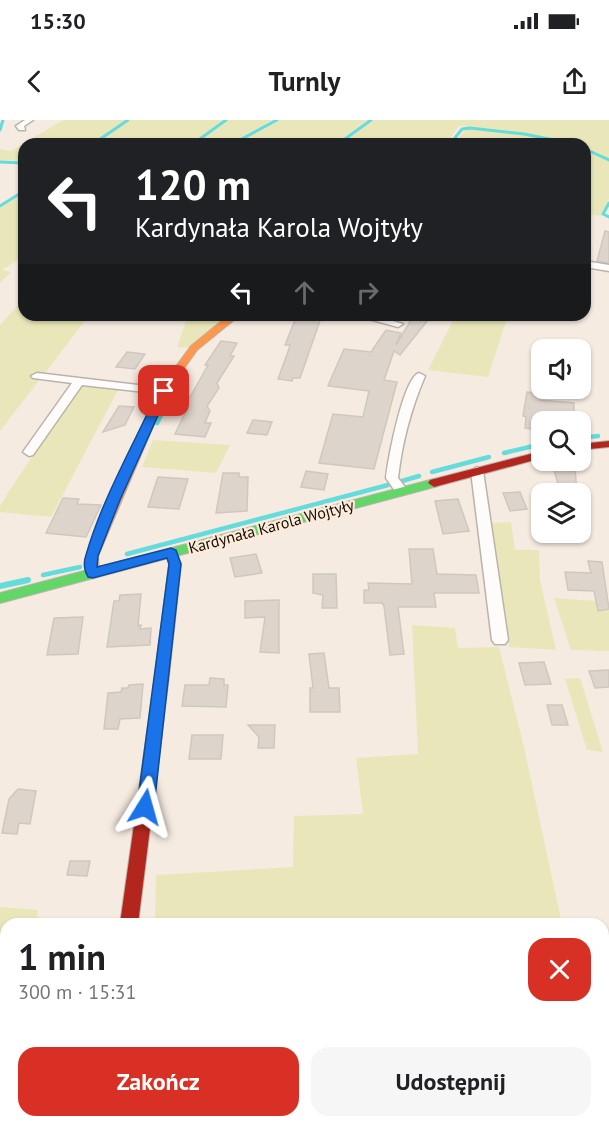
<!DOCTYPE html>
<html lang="pl">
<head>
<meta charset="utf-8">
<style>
	:root { --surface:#fff; --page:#f6f6f6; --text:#202124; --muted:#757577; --accent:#d93025 }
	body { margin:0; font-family:"PT Sans",sans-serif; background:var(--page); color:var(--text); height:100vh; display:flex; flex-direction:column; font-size:22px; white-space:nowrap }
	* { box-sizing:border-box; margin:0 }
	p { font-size:20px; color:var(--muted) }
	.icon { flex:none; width:33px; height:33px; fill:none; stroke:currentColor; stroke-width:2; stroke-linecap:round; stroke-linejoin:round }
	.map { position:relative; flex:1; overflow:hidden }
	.sheet { position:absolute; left:0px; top:798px; width:609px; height:210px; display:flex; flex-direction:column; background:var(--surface); border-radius:18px 18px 0 0; box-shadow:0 2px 4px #0004 }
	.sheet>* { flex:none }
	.top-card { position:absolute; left:18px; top:18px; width:573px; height:183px; border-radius:18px; box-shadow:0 2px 4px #0004; background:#202124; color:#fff; overflow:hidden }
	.tools { position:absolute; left:531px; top:219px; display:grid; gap:12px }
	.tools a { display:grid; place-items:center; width:60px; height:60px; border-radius:12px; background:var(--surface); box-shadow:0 2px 4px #0004; font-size:30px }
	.pin { position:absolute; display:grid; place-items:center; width:51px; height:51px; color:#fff; margin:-26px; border-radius:12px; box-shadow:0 3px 9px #0006 }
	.me { position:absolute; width:66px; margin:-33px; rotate:8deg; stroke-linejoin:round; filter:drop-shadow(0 0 4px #0008) }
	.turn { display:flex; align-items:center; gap:21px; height:126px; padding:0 18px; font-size:27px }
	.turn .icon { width:78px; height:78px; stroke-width:2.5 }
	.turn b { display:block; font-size:42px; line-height:51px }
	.lanes { display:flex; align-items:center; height:57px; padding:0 18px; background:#0003; justify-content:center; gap:30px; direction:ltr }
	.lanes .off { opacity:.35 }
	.round { display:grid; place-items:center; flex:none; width:63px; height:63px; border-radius:18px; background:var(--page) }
	.head { display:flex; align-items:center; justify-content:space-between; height:102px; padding:0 18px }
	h1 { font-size:36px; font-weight:600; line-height:45px }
	.cta { display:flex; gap:12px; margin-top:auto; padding:12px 18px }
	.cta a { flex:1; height:69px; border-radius:18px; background:var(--accent); color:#fff; font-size:24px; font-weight:600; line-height:69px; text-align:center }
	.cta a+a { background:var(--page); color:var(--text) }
	.status { display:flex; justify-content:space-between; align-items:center; height:42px; padding:0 30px; background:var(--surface); direction:ltr }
	.status svg { height:16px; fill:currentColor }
	header { display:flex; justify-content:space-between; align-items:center; height:78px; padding:0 18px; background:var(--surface); font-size:27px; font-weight:600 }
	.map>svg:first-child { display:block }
</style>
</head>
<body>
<div class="status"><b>15:30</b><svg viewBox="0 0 49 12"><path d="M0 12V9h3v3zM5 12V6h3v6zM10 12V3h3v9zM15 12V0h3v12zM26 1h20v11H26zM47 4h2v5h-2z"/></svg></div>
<header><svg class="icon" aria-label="back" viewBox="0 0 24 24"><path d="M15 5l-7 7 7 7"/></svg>Turnly<svg class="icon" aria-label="share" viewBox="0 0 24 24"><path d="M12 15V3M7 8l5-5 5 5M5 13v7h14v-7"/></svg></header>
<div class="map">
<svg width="609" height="1008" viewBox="0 0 609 1008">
	<rect width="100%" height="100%" fill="#f6ebe1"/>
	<g fill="#e9e7b9">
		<path d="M63,0H273L228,24H24V41L0,40V29L11,31Z"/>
		<path d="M280,0H368L334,24H235Z"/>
		<path d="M371,0H609V39L585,28V24L462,6H459L446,24H339Z"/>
		<path d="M467,8L536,16L570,24H452Z"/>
		<path d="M585,31L609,41V79L602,96L585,94Z"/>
		<path d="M24,73V136L2,150L11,152L0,163V88Z"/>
		<path d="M24,179V195H131L127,201L88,197L0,311V205Z"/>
		<path d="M188,195H230L190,228L177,227Z"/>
		<path d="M456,195H508L488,257L428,250Z"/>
		<path d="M81,263L119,268L51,397L0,392V386L10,370Z"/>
		<path d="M153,320L230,325L216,353L142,347Z"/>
		<path d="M511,402L515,430H539L540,460L556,530L509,527L491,403Z"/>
		<path d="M554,478L609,482V531L571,530Z"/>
		<path d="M412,505L455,508L458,528L499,527L524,627L562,804H155L156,755L293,747L294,696L363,694L356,638L418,634Z"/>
		<path d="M580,558L603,632L587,630L565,559Z"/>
		<path d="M0,787L38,790L36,804H6V1002H128L127,1008H0Z"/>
		<path d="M373,1002H480L481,1008H373Z"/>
	</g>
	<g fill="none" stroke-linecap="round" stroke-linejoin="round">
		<g stroke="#64dcdc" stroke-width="3">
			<path d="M0,10L3,0"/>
			<path d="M93,24L128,0"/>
			<path d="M193,24L226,0"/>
			<path d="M232,24L277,0"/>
			<path d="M338,24L371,0"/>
			<path d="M450,24L462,9L470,8L524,14L574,24"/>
			<path d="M585,29L609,40"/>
			<path d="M0,42L24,43"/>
			<path d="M609,83L603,94L609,97"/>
			<path d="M0,86L24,71"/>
		</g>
		<path stroke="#64dcdc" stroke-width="4" d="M173,268L179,259"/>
		<g stroke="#64dcdc" stroke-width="4.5">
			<path d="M157,303L168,281"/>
			<path d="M580,318L598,316"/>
			<path d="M504,333L542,324"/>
			<path d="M432,352L489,337"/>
			<path d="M402,361L419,356"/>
			<path d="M127,434L388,365"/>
			<path d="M43,455L80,447"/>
		</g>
		<path stroke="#64dcdc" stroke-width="6" d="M0,466L28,460"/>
	</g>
	<g fill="#ddd4cc" stroke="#d0c7bf" stroke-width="1.5">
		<path d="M605,111L609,112V143L597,141Z"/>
		<path d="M297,195H322L300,258H293L292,261L278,259L289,229L290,225H285Z"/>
		<path d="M414,195H432L400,235L394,231L384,260L397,262L374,349L319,343L333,294L363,297L369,271L328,266L344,229L371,232L386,210L401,213L396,225Z"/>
		<path d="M221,221L237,223L230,236H234L217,263L219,268L207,286L210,291L205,303H211L205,317L175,314L187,289L184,288L208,245H205Z"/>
		<path d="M127,232L145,234L135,249L116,247Z"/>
		<path d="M527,272L541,274L540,280L574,283V302H539L538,310L525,308L526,297L523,296Z"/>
		<path d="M119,286L134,287L125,305L103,312Z"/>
		<path d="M253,300L272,302L267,315L247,313Z"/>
		<path d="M553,347L575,348L577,374H561Z"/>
		<path d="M306,351L328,354L324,370L301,367Z"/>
		<path d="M223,353H239V357H248L247,391L216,393Z"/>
		<path d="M158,357L188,359L179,389L148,387Z"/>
		<path d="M520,372L527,389L510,391L503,373Z"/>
		<path d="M63,378L79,379L77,384L101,385L86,417L46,413Z"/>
		<path d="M458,379L469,411L443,414L435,381Z"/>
		<path d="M409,429H433L437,454L476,455L479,473H434L436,487H398L404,534L390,535L384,486L382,483H364V470H369L368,463L412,464Z"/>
		<path d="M256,434L262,453L235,457L230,438Z"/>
		<path d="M588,441L602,442L609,489L598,491L594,471L568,470L565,452L591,453Z"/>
		<path d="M313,454H336L337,488H322L323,475L313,473Z"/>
		<path d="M141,474L138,506L141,505L140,509L151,508L150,525L107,527L114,481H119L120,475Z"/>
		<path d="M279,480V533L260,532L265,497L245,498V481Z"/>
		<path d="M83,497L78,534L47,535L54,498Z"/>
		<path d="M324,533L329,568H339L340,592H310V568H313L309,534Z"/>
		<path d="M544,542L551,564L525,565L519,543Z"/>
		<path d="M609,550V567L595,568L589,551Z"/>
		<path d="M210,558L224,559V565H228L226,587L182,586L185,565H209Z"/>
		<path d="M143,564L140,598L120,599L118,609H104L108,573L121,572L122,568H128L129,565Z"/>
		<path d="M547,585H562L568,605H552Z"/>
		<path d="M248,605H275L274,628H258L259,617Z"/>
		<path d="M192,615H223L221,639H189Z"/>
		<path d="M18,669L36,671L30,704L19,703L17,714L2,713L9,679Z"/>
		<path d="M70,741H90L87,756L67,755Z"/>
	</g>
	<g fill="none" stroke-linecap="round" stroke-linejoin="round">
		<defs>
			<g id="street">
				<path d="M25,0H33L24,6L25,10H19L16,6Z"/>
				<path d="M585,141L609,145V151L585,147Z"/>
				<path d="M354,195H372L403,204L398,207Z"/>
				<path d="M37,253L163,268L169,271L163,274L82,265L33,335L29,336L23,332L72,263L33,258L31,256Z"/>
				<path d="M419,253L425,256C411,289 402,322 398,358L408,371L402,375L397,374L386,358C388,340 403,258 419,253Z"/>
				<path d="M477,347L483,351L508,520L505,524H495L492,520L471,351Z"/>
			</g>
			<path id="fast" d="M434,359L440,363L438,366L0,483V473Z"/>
			<g id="slow">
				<path d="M229,195H240L197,230L168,271L98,436L99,454L93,458L88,457L86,436L158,271L191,226Z"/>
				<path d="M171,429L175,430L181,444L169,556L167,560H157L155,556L169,444L165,433Z"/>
			</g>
			<g id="jam">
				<path d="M609,321V327L580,330V324Z"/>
				<path d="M542,331V338L434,367L428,363L430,360Z"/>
				<path d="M162,551L167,552L169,556L138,804H120L155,556L157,552Z"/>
			</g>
		</defs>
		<use href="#street" stroke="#bbb3ab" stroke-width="3"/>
		<use href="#fast" stroke="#bbb3ab" stroke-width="2"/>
		<use href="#slow" stroke="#bbb3ab" stroke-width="2"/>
		<use href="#jam" stroke="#bbb3ab" stroke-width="2"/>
		<use href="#street" fill="#fefcfa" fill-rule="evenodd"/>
		<use href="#fast" fill="#63d668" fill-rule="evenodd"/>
		<use href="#slow" fill="#ff974d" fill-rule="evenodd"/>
		<use href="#jam" fill="#b3261e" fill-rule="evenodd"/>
	</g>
	<path fill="#1a73e8" stroke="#114b97" stroke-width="1.5" d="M164,268L169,271L120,380L98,436L97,447L171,428L176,430L181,444L154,687L151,692H140L137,687L169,444L167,438L93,458L88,457C84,450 83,443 86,435C102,379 134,324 158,271Z"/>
	<g text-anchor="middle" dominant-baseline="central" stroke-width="4.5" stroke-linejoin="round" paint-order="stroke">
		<g font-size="16" fill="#140e08" stroke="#feebd9">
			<text transform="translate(271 406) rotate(-15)">Kardynała Karola Wojtyły</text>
		</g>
	</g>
</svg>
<div class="tools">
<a><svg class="icon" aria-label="sound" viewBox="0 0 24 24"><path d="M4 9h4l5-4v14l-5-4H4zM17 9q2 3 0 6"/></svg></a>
<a><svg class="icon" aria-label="search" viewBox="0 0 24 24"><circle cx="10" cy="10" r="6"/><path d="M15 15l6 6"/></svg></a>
<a><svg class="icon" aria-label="layers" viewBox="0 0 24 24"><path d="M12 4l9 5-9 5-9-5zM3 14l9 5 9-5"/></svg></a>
</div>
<div class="pin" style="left:164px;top:271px;background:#d93025"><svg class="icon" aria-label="arrive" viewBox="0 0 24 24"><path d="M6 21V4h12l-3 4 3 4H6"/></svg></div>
<svg class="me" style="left:145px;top:687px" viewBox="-20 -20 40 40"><path d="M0-17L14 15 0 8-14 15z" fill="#1a73e8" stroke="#fff" stroke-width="4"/></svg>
<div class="top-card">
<div class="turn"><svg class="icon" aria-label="left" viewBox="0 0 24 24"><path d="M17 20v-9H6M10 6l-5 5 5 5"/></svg><div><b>120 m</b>Kardynała Karola Wojtyły</div></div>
<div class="lanes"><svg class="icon" aria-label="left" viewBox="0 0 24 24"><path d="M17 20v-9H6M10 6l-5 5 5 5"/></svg><svg class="icon off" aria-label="ahead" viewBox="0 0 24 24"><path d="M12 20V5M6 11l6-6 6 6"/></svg><svg class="icon off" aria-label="right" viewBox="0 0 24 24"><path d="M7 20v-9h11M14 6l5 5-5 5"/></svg></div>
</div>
<section class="sheet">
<div class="head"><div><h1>1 min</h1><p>300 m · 15:31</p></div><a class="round" style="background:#d93025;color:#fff"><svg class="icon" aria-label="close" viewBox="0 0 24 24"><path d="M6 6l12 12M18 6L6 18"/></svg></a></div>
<div class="cta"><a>Zakończ</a><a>Udostępnij</a></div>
</section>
</div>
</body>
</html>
